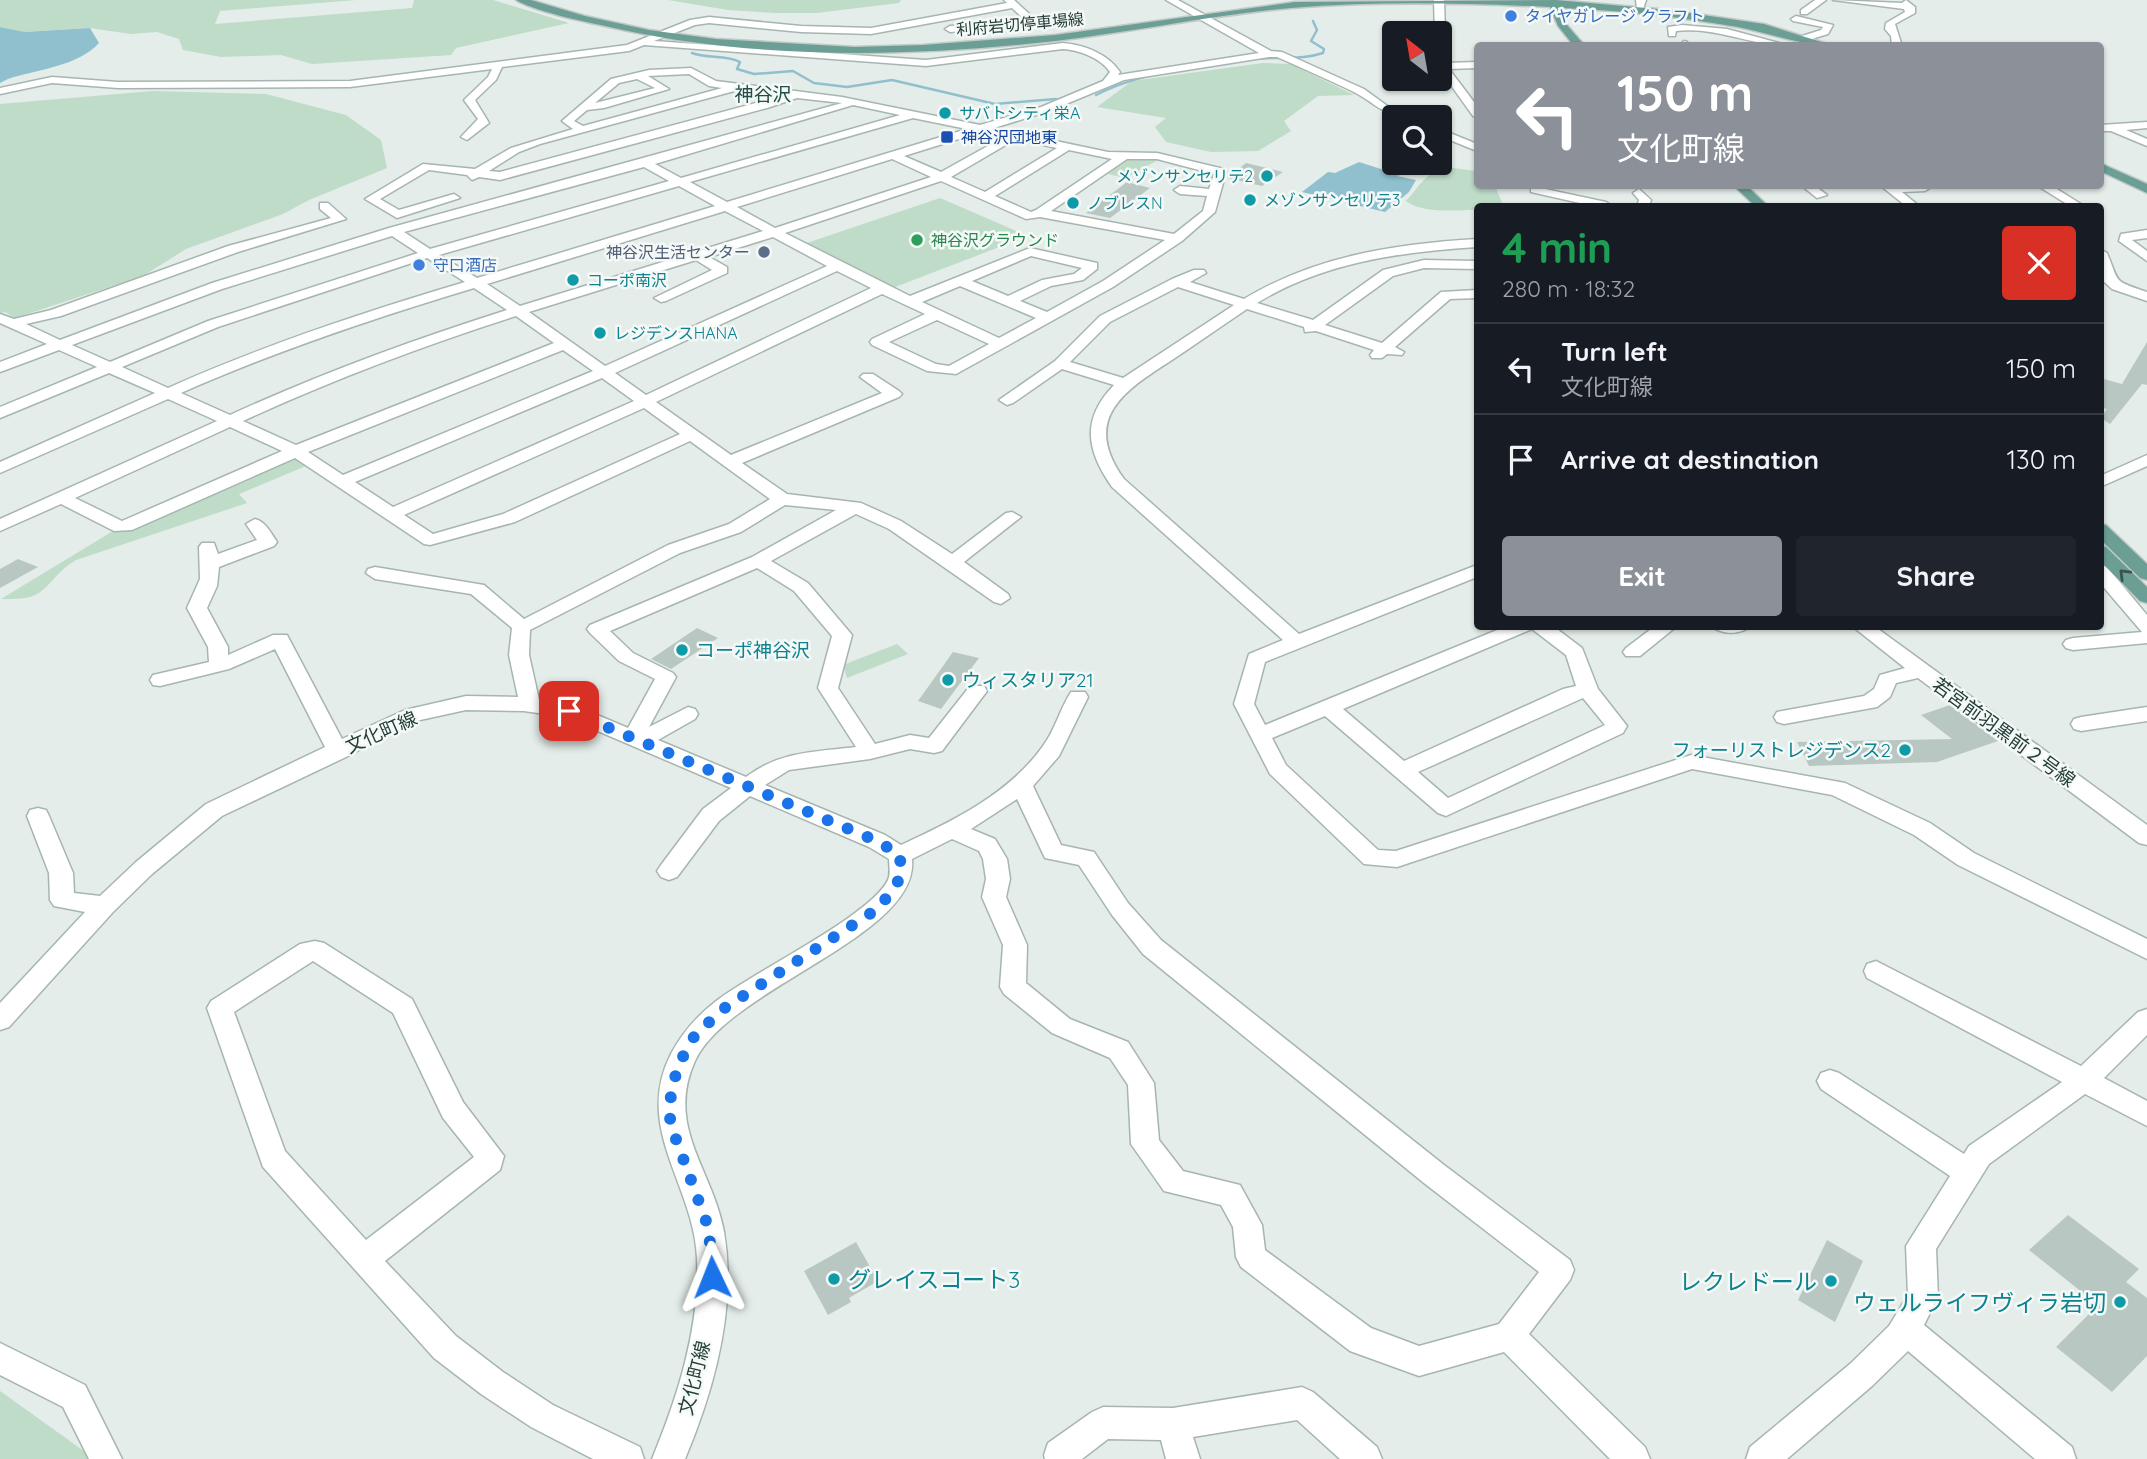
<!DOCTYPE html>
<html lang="en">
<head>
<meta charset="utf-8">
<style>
	:root { --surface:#171b24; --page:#20242c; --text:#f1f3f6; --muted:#9ea1a6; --line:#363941; --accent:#8c9099 }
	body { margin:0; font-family:Quicksand,"Noto Sans JP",sans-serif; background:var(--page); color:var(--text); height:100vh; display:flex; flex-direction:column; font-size:26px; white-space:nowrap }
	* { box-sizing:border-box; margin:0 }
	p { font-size:23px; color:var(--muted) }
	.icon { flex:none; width:38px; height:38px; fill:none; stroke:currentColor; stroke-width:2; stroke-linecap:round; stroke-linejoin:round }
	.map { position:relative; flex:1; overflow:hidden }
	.details { position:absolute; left:1474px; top:203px; width:630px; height:427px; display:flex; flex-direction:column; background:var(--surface); border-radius:7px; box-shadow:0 2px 5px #0004 }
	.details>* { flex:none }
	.guide { position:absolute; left:1474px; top:42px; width:630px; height:147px; border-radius:7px; box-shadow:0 2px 5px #0004; background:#8c9099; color:#fff; overflow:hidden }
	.needle { width:46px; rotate:329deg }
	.tools { position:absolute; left:1382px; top:21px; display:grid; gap:14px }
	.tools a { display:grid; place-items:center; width:70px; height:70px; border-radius:7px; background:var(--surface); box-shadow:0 2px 5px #0004; font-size:35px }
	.pin { position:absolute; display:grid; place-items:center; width:60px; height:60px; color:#fff; margin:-30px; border-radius:14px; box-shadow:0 4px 10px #0006 }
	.me { position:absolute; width:77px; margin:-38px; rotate:358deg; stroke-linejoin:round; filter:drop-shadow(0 0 5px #0008) }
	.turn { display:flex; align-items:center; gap:24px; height:147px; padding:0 28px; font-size:32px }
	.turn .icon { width:91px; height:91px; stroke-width:2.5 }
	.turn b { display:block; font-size:49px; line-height:60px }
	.round { display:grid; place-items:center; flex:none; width:74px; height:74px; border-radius:7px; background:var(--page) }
	.head { display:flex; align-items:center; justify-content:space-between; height:119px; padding:0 28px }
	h1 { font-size:42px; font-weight:800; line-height:52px; color:#1e9e55 }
	.action { display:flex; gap:14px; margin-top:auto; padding:14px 28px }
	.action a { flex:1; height:80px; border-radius:7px; background:var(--accent); color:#fff; font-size:28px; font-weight:800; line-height:80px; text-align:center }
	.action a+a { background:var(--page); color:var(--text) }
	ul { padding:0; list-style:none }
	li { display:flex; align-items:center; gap:21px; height:91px; padding:0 28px; border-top:2px solid var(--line) }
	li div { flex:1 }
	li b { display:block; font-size:26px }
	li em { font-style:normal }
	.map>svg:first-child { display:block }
</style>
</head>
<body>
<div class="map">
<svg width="2147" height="1459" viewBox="0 0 2147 1459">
	<rect width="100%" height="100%" fill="#e4ede9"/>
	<g fill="#bedcc8">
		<path d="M0,0H356L220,11L215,24L412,8L414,0H493L569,23L456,48L451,55L312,64L281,55L221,57L183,50L179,39L157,32L131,34L90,28L25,32L0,27Z"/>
		<path d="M668,0H901L899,3L816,13H774L728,10Z"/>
		<path d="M1263,63L1291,64L1354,95L1318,96L1284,121L1291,131L1258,151L1211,152L1166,142L1155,127L1166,118L1097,107L1132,81Z"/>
		<path d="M153,91L266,94L346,115L381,140L387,168L309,200L283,214L186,249L143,276L15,318L5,312L0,313V104Z"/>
		<path d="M1131,158L1158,160L1125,178L1108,174Z"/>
		<path d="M1453,168L1477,171V186H1495L1503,205L1477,206V210C1456,210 1423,214 1406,201C1423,183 1426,169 1453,168Z"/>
		<path d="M940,198L1028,236L890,289L804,244Z"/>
		<path d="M293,458L306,466L239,494L247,503L76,560C58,570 53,583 39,593C28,600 13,599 1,599L113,531L134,528Z"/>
		<path d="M897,644L908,654L847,678L843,665Z"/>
		<path d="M0,1391L95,1459H0Z"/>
	</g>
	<g fill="#90c0ce">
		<path d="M0,27L25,32L90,28L99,43C79,66 35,70 8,79L0,83Z"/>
		<path d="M1359,162L1400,175L1397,176L1416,180L1409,192L1385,212L1302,192L1328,172L1335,173Z"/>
	</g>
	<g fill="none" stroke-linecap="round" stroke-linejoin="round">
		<g stroke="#90c0ce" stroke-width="2.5">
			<path d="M692,53C707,59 726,54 740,62L737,69L754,74L793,71L814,83L847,87L892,80L995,104L1056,99"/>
			<path d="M1096,95C1140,72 1220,60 1270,58C1288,57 1305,59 1323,53L1324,49L1311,41L1317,30L1313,21"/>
		</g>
	</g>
	<g fill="#b9c7c2">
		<path d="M1246,163L1283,172L1262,186L1227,178Z"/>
		<path d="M1127,182L1150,188L1110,218L1086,213Z"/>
		<path d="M2147,342V385L2142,384L2110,424L2101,418L2107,409L2100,407V378L2122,384Z"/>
		<path d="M18,559L38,567L0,588V569Z"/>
		<path d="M697,628L718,638L671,669L651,659Z"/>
		<path d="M953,652L979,658L941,709L918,701Z"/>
		<path d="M1950,705L1998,741L1937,762L1809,766L1797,742L1952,739L1921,715Z"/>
		<path d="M2068,1215L2139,1269L2126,1282L2147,1298V1356L2112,1392L2056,1347L2098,1305L2029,1250Z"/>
		<path d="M1827,1240L1863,1261L1835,1322L1798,1300Z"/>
		<path d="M856,1242L878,1281L849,1298L851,1302L828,1315L804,1271Z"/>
	</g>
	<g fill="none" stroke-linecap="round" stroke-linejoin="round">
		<defs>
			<g id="minor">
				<path d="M1004,0H1014L1038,22V26L950,32L945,29L950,26L1027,22L1012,8L871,34L801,32L709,23L695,25L654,41L926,60L1063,43C1085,45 1108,54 1120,72L1118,75L1259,53L1166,0H1178L1271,51L1282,52L1364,89L1386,105L1410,117C1385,118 1373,101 1352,91C1327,79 1302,68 1277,57H1269L1124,80L1049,111L994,128L1108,152L1157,153L1224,169L1226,172L1215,212L1182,241L1113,287L956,374L927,371L872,345L870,342L872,339L925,314L882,294L656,402L731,455L882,393L860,377L863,374H873L899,391L902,394L899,397L742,463L787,494L861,503L901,521L952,554L1006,513L1012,512L1021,517L964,562L1008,594L1010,598L1001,604L994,602L889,529L856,514L771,561L808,583L852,635L838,688L875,744L910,735L929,738L970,686H984L987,691L942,751L934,753L910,749L870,759L789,770L765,785L885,835L901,845C953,821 1009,794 1043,746C1055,730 1060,709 1071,692H1085L1088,697L1059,756L1033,786L1061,845L1094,852L1128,903L1161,940L1444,1165L1570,1260L1574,1270L1570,1280L1529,1334L1645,1447L1650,1459H1610L1504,1352L1419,1376L1350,1351L1241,1267L1236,1257L1233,1227L1221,1205L1164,1191L1131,1144L1128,1085L1110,1058L1052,1033L1004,994L1000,987L1003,945L982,897L986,879L983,859L979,851L952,839L912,859C920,936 728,988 695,1061C665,1127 713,1170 724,1232C737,1308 714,1390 685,1459H652C678,1396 700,1328 697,1258C694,1185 633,1128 671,1054C682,1033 696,1017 715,1002C751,973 871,916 888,880C891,873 889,866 889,859L869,847L750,796L719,821L677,877L669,880L661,877L657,871L661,865L703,809L731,788L565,717L524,711L466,710L411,722L346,757L222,816L152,874L113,912L9,1027L0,1030V1003L85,912L54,906L50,900L49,873L27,816L30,810L38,808L46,810L49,816L73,873L74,893L100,896L136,862L206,804L325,747L275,649L229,669L160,686L153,685L150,680L153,675L209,662L208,647L187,608L200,579L199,547L202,543H214L218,554L257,540L246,524L255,519C265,521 271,533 277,542L274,546L219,567L217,586L207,608L228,647V655L273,635H287L342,739L405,710L466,696L518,697L509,655L512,628L471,594L375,579L366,573L368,569L375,567L484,585L524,619L668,545L729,524L770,499L690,441L515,522L430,545L424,544L295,458L132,530L114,531L61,504L0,531V519L217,421L168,399L0,473V462L155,393L109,373L0,418V407L97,367L59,350L0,372V362L47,344L0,323V314L14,319L51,310L228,246L331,218L320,209V203H328L346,219L238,252L61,316L26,324L60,340L212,283L389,228L842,103L797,98L767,108L500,180L479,177L472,180L467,175L429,170L380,199L399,210L454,194L460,198L397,218L365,199L423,164L475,169L511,148L573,129L562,121L611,79L649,70L691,68L716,81L842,97L980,125L1041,107L1103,81L1110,72C1101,58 1079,50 1063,49L926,66L644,45L629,51L502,67L496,80L475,100L489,123L467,140L461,137L478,119L464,100L488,77L492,69L350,87L118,88L52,83L0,94V88L52,77L118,82L350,81L627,45L690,20L709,17L801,26L871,28L1007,3ZM689,74L709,86L722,88L583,126L574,121L587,110L604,108L669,89L648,76ZM637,79L655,88L595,103L619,83ZM738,90L782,96L500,172L489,171L519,152L540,144ZM853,105L900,115L681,178L655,164ZM913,118L967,129L727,202L690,182ZM981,132L1004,137L941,172L904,156ZM1016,139L1057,148L985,192L951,177ZM1069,150L1112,159L1036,210L1031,212L995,196ZM892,159L931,177L775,228L737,207ZM1127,159H1157L1214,174L1209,189L1180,186L1174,190L1180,194L1207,196L1203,211L1174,234L1051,211ZM644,167L669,181L430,249L404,232ZM941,181L1026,219L1040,217L1165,240L1103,281L1047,312L1020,301L1051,286L1083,280L1097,269V263L1030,248L910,296L785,233ZM679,186L715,206L477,278L439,255ZM725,211L763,231L520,306L487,284ZM392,236L418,253L208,321L110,362L72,345L222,289ZM773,237L827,266L605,366L529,312L696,260L712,270L654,298L661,302L666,301L727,273V267L709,257ZM1031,256L1082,268L1074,274L1042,280L1008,296L972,281ZM427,258L465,282C364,312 264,345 168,388L122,367L218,327ZM837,271L871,288L646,395L615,373ZM960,286L1036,318L999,338L922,302ZM474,288L507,310C412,340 320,374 230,415L181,393C276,351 374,318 474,288ZM516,316L554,343L296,445L243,421C332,380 422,346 516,316ZM937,320L989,344L949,366L936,364L889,342ZM563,350L593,371L343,475L308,452ZM602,378L634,401L393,507L355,482ZM644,408L680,434L503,514L433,534L404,515ZM230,427L282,451L122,521L75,498ZM785,505L836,510L752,557L590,625L587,629L590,633L619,661L655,679L628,728L576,706L539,700L529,655L530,630L680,553L741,532ZM757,568L794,591L832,636L818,688L856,747C815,752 780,751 746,777L658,740L695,719L698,714L695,709L688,707L649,727L676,677L673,673L633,653L610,631ZM1017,799L1045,858L1079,865L1112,915L1143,954L1424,1183L1539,1272L1499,1324L1419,1346L1371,1328L1265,1250L1262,1225L1240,1185L1183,1171L1159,1140L1154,1083L1128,1042L1070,1019L1026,983L1027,945L1006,897L1010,879L1007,859L995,839L971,829Z"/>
				<path d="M1434,0H1444L1445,33L1440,36V33H1435Z"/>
				<path d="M1636,0H1646L1643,9H1637Z"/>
				<path d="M1815,0H1826L1807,14H1801V10Z"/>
				<path d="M1833,0L1902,3L1906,0L1915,7V13L1895,24L1902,46H1892L1891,36L1885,29L1886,23L1905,12L1904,9Z"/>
				<path d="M1796,16L1833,25L1828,34L1805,41L1802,40V36L1821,30L1823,27L1793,21L1791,19Z"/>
				<path d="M1682,25L1727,29L1790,46C1752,46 1715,26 1676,31L1675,36H1669L1668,27Z"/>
				<path d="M1684,41L1687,42L1689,46H1679Z"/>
				<path d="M1440,60L1445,63L1477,62V68L1449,69L1477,106V117L1473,116L1440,70Z"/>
				<path d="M2147,122V128L2126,130L2147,139V146L2111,131H2100V125Z"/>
				<path d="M1440,129L1477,144V151L1440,136Z"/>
				<path d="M1531,186L1606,202L1612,206H1593L1531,192Z"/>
				<path d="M1802,186H1815L1827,195L1817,198Z"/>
				<path d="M1881,186H1930L1931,187L1925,191L1902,192L1919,206H1906Z"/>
				<path d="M2038,186H2052L2084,206H2070Z"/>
				<path d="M1639,189L1651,200L1649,206H1637L1639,200L1633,193Z"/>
				<path d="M2147,230V238L2132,240L2147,251V261L2119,241L2121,234Z"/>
				<path d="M1477,239V247C1400,252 1324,262 1257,303L1313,320L1383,270L1424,260L1477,261V269L1424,268L1393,276L1325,325L1382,343L1441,292L1477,290V298L1450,299L1395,347L1404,352L1402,355L1387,354L1382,358H1372L1370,355L1374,350L1316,331L1305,332L1304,327L1247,309C1223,325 1199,342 1175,358C1127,389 1079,417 1124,479L1299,634L1477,565V577L1265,662L1254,704L1265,725L1507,626H1553L1582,648L1598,689L1627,726L1623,733L1446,816L1438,813L1325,716L1272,738L1286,765L1378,850L1396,851L1691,755L1845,783L1930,823L1974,853L2147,939V959L1958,865L1914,835L1832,795L1692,769L1397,867L1364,864L1270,774L1234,704L1249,654L1283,640L1112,487C1086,450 1081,419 1114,385L1062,369L1013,403L1007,405L999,400L1055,361L1100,316L1172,279L1194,270H1204L1206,273L1190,282L1244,299C1315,256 1395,244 1477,239ZM1178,287L1234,305L1123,378L1070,362L1110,322ZM1532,629L1566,655L1576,686L1563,689L1404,761L1343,709ZM1583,698L1605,725L1448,798L1418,772Z"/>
				<path d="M2100,249L2107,253C2120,284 2112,280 2147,292V301L2112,289L2101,279Z"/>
				<path d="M2147,455V466L2100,487V476Z"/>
				<path d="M2100,565L2107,567L2147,615V643L2073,650L2066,648L2063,644L2066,640L2073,638L2142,632L2100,583Z"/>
				<path d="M1655,626H1677L1640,656H1626L1623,652L1626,648Z"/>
				<path d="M1712,626H1750C1742,635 1720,635 1712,626Z"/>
				<path d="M1852,626H1874L2147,825V845L2139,843L1918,678L1896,683L1890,697L1877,707L1784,724L1777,722L1774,717L1777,712L1864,696L1874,689L1880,675L1905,668Z"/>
				<path d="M2147,707V721L2081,731L2074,729L2071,724L2074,719L2081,717Z"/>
				<path d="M315,941L324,943L412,999L463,1102L504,1156L500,1170L385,1261L456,1336L503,1372L553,1405L640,1447L644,1459H593L531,1427L481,1394L434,1358L263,1167L207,1008L211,1001L300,944ZM313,961L393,1013L443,1118L474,1157L366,1240L285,1151L234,1012Z"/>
				<path d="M1876,961L2081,1066L2138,1012L2147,1009V1035L2104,1078L2147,1101V1126L2085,1094L1989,1164L1936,1249L1938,1297L1924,1325L2072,1447L2076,1459H2035L1908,1351L1872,1386L1787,1459H1746L1750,1447L1850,1364L1889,1326L1908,1295L1906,1246L1950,1176L1821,1089L1817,1081L1821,1073L1830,1070L1839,1073L1964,1154L1969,1146L2062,1082L1867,978L1864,971L1867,964Z"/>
				<path d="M0,1343L85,1385L122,1459H89L63,1407L0,1375Z"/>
				<path d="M1302,1387L1313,1392L1377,1447L1382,1459H1340L1297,1420L1193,1437L1200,1459H1166L1161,1440L1108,1439L1082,1459H1045L1044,1455L1048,1443L1092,1412L1103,1407L1173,1408Z"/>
			</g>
			<g id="major">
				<path d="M516,0H531L585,16L649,30L716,39L855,47L923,45L1055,35L1295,2L1556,0L1669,10L1764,24L1834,46C1805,46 1768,33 1738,27C1679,17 1620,10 1560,8L1567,25L1585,46H1574L1558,26L1550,7C1465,3 1377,1 1291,8C1212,15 1134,32 1055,41C912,57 764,60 623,30C597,24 537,13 516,0Z"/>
				<path d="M2100,163L2147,184V193L2100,171Z"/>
				<path d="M1734,186H1747L1768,206H1755Z"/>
				<path d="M2100,524L2106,525L2147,564V580L2140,578L2100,539Z"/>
				<path d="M2100,546L2106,547L2147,587V603L2140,601L2100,561Z"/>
			</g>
		</defs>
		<use href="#minor" stroke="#a7b5b0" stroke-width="3"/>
		<use href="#major" stroke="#c2c9c7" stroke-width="3"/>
		<use href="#minor" fill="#fff" fill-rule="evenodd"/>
		<use href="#major" fill="#6b9f95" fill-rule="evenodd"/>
	</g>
	<defs><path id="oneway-chevron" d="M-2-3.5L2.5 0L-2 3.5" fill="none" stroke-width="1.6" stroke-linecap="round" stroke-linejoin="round" transform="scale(1.75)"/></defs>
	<use stroke="#36564f" href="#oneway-chevron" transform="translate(2124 574) rotate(-135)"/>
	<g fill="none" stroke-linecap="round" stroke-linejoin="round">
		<path stroke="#1a73e8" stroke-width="12" stroke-dasharray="0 21.6" d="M569,711L877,841L900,855L901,877L879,908L726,1007L695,1035L681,1060L671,1089L670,1123L709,1229L712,1277"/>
	</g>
	<g fill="#3f7fe0" stroke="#f4f9f7" stroke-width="2.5">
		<circle cx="1511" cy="16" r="7"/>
		<circle cx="419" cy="265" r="7"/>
	</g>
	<g fill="#0f9aa8" stroke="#f4f9f7" stroke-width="2.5">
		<circle cx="945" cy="113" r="7"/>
		<circle cx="1267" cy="176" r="7"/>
		<circle cx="1250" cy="200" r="7"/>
		<circle cx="1073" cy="203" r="7"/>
		<circle cx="573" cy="280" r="7"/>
		<circle cx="600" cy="333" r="7"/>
		<circle cx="682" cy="650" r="7"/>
		<circle cx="948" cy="680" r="7"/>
		<circle cx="1905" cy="750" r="7"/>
		<circle cx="834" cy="1279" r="7"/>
		<circle cx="1831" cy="1281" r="7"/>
		<circle cx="2120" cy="1302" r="7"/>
	</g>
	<rect fill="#1a4fb4" stroke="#f4f9f7" stroke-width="2.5" x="940" y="130" width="14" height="14" rx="3.5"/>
	<circle fill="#2e9e5b" stroke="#f4f9f7" stroke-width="2.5" cx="917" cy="240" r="7"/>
	<circle fill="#5c6f8a" stroke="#f4f9f7" stroke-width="2.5" cx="764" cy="252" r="7"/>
	<g text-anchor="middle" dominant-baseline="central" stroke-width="5" stroke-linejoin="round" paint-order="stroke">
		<g font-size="16" fill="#366cbe" stroke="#f4f9f7" text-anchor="start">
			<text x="1525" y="16">タイヤガレージ クラフト</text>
			<text x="433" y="265">守口酒店</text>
		</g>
		<g font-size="16" fill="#243d38" stroke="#f4f9f7">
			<text transform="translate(1020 24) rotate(-5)">利府岩切停車場線</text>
		</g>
		<g font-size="16" fill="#0d838f" stroke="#f4f9f7" text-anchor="start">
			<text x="959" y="113">サバトシティ栄A</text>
			<text x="1253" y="176" text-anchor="end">メゾンサンセリテ2</text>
			<text x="1264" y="200">メゾンサンセリテ3</text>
			<text x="1087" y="203">ノブレスN</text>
			<text x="587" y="280">コーポ南沢</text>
			<text x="614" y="333">レジデンスHANA</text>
		</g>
		<g font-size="16" fill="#164399" stroke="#f4f9f7" text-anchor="start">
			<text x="961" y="137">神谷沢団地東</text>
		</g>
		<g font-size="16" fill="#27864d" stroke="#f4f9f7" text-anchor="start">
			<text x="931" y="240">神谷沢グラウンド</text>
		</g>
		<g font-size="16" fill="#4e5e75" stroke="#f4f9f7" text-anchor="end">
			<text x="750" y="252">神谷沢生活センター</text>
		</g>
		<g font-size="19" fill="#214e46" stroke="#f4f9f7">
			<text x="763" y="94">神谷沢</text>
		</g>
		<g font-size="19" fill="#0d838f" stroke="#f4f9f7" text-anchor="start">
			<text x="696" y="650">コーポ神谷沢</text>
			<text x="962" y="680">ウィスタリア21</text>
			<text x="1891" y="750" text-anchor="end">フォーリストレジデンス2</text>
		</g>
		<g font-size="19" fill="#243d38" stroke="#f4f9f7">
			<text transform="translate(381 732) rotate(-24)">文化町線</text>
			<text transform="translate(2004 732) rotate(36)">若宮前羽黒前２号線</text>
			<text transform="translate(694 1378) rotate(-76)">文化町線</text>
		</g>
		<g font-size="23" fill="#0d838f" stroke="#f4f9f7" text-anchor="end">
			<text x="848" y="1279" text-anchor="start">グレイスコート3</text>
			<text x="1817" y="1281">レクレドール</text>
			<text x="2106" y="1302">ウェルライフヴィラ岩切</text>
		</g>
	</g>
</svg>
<div class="tools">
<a><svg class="needle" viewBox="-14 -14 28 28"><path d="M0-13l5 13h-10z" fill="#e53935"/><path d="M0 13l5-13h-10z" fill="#9ea1a6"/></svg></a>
<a><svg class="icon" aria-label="search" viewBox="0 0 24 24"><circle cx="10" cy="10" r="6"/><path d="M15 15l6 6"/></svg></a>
</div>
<div class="pin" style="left:569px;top:711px;background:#d93025"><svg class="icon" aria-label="arrive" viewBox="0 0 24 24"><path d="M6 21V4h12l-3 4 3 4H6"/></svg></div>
<svg class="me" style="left:712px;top:1277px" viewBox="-20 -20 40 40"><path d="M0-17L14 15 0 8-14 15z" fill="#1a73e8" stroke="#fff" stroke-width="4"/></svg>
<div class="guide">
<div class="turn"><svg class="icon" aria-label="left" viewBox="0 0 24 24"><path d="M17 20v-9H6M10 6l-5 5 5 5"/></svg><div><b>150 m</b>文化町線</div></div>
</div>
<section class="details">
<div class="head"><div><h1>4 min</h1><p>280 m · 18:32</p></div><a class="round" style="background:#d93025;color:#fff"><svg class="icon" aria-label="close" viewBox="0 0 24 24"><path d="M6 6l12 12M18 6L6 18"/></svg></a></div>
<ul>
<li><svg class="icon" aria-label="left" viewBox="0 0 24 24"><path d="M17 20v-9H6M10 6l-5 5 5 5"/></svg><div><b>Turn left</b><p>文化町線</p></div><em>150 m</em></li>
<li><svg class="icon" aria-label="arrive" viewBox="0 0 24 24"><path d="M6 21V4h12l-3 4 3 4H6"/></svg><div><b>Arrive at destination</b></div><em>130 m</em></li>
</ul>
<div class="action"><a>Exit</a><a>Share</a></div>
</section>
</div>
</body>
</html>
